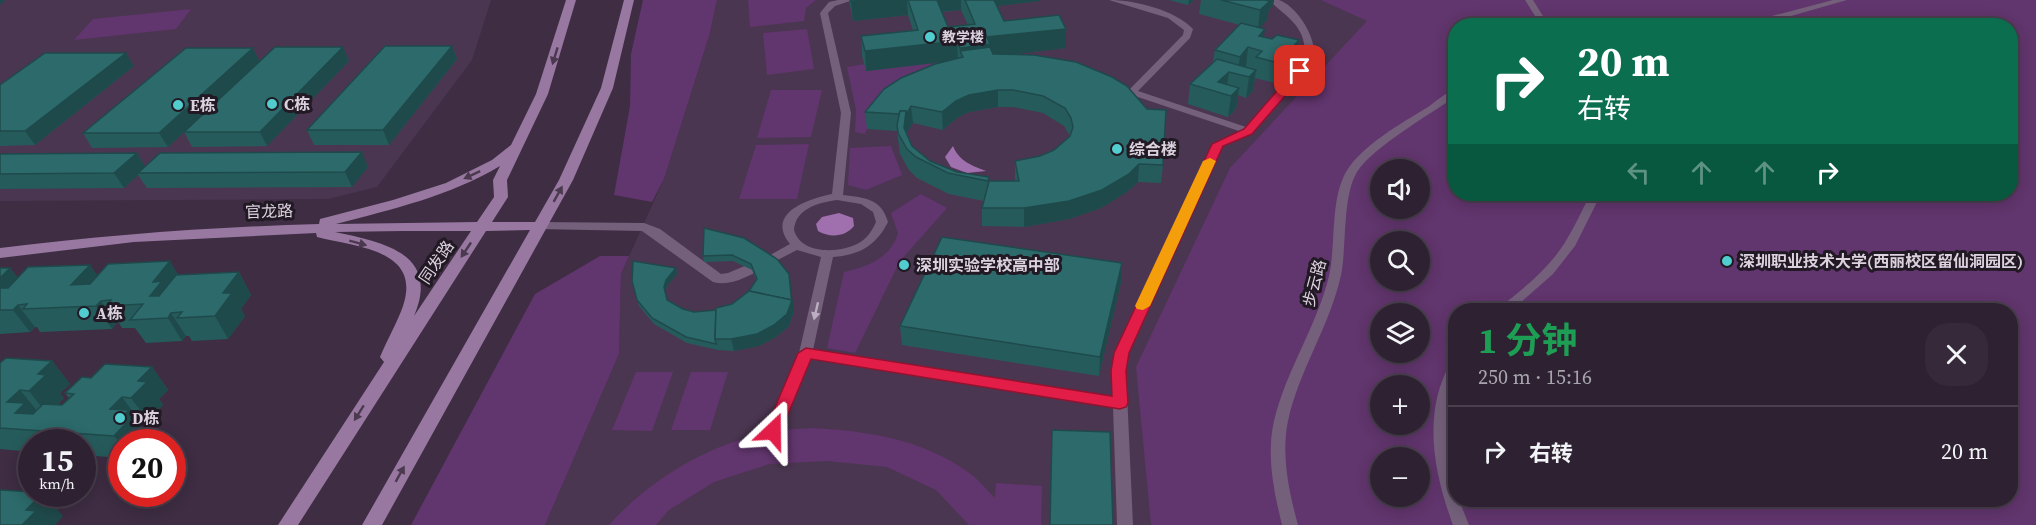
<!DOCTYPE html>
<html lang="zh">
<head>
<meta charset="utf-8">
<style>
	:root { --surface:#2e2232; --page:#362a3a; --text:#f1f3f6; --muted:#a7a4ac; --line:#493f4d }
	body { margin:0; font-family:"Source Serif 4","Noto Sans SC",serif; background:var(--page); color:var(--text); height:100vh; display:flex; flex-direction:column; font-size:22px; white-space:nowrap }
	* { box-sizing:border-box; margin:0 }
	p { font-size:20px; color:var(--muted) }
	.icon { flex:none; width:33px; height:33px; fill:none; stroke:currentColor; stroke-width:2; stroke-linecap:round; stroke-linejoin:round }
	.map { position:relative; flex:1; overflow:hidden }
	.panel { position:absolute; left:1448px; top:303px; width:570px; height:204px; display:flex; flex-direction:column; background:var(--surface); border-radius:24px; box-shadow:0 3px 15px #0003,0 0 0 2px var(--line) }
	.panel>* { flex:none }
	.hud { position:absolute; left:1448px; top:18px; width:570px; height:183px; border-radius:24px; box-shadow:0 3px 15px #0003,0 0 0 2px var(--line); background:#0b6e4f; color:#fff; overflow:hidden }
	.tools { position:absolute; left:1370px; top:159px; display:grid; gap:12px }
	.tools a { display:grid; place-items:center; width:60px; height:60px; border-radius:50%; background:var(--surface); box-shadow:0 3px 15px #0003,0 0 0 2px var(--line); font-size:30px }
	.speed { position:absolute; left:18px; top:429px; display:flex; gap:12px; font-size:30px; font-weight:700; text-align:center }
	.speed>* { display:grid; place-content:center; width:78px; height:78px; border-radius:50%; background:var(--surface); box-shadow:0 3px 15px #0003,0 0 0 2px var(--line); line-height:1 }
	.speed small { font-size:15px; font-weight:400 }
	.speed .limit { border:9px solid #d22; background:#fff; color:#111 }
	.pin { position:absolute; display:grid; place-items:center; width:51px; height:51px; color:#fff; margin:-26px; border-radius:12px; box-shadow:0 3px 9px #0006 }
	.me { position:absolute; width:66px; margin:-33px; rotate:23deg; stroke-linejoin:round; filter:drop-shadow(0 0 4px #0008) }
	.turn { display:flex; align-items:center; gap:21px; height:126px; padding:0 30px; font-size:27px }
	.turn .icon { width:78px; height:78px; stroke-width:2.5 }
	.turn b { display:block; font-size:42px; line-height:51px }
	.lanes { display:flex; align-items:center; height:57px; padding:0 30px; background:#0003; justify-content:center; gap:30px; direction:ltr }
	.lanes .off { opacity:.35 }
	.round { display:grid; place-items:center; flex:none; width:63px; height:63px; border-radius:24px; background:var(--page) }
	.headline { display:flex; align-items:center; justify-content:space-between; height:102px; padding:0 30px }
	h1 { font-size:36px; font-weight:700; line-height:45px; color:#1e9e55 }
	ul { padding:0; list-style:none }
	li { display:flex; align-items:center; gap:18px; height:90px; padding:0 30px; border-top:2px solid var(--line) }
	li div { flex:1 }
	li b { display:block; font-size:22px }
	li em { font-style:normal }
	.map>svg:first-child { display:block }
</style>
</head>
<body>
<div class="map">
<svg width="2036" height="525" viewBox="0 0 2036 525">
	<rect width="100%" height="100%" fill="#3e2d43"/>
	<g fill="#4b3651" fill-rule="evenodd">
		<path d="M0,0H491L472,60L377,187L328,199L0,201Z"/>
		<path d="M717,0H2036V525H545L619,354L621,274L664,179L710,33ZM1455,26H2010V194H1455ZM1380,170H1419V208H1380ZM1380,242H1419V280H1380ZM1455,310H2010V500H1455ZM1380,314H1419V352H1380ZM1380,386H1419V424H1380ZM1380,458H1419V496H1380Z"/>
	</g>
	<g fill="#61356d" fill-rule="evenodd">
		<path d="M643,0H717L710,33L664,179L652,202L614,195L630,106L631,54Z"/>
		<path d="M748,0H816L806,8L804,21L750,27Z"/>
		<path d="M1321,0H2036V525H1151L1136,367L1230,168L1367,21ZM1455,26H2010V194H1455ZM1380,170H1419V208H1380ZM1380,242H1419V280H1380ZM1455,310H2010V500H1455ZM1380,314H1419V352H1380ZM1380,386H1419V424H1380ZM1380,458H1419V496H1380Z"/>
		<path d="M191,9L176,29L74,40L93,19Z"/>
		<path d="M807,29L814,69L767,75L763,33Z"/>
		<path d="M944,62L867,129L865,134L855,132L856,110L847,67L865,64L867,71Z"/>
		<path d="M771,90H822L811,137L757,138Z"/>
		<path d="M809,144L797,199H739L756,145Z"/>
		<path d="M891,146L902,175L866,190L848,185L850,148Z"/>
		<path d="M921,194L947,208L900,261L855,353L827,348L844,272C867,267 891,258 898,233L891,213Z"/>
		<path d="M600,256H629L621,274L619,354L545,525H411L535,294Z"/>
		<path d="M636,372H673L652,431L612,430Z"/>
		<path d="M691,372H728L710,430H671Z"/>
		<path d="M813,428C867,431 922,439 968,472C978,479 986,489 995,498L996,483L1042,486L1041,525H969L936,490L887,467L827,461L769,464L714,482L669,510L656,525H609C651,478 709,444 771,432C785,429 799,429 813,428Z"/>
	</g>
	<g fill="#9f70ad">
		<path d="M953,146C959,161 972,166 986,171L967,173L951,167L945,157Z"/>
		<path d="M839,213L853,218L854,226C845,237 830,238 818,231L816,224L822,217Z"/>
	</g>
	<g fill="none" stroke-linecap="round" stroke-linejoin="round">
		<g fill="#74607b" fill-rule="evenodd">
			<path d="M838,0H853L835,6L828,13L851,113L843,195C865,198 881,198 888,222C876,246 859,255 833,257L813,350L1113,397L1112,371L1115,353L1213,144L1239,131L1129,94V90L1183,35L1184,30L1168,18L1109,0C1135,0 1175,10 1193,29L1190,38L1138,91L1246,127L1305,57C1306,25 1288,19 1269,0C1272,0 1275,0 1279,0C1297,6 1319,40 1313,59L1252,133L1222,146L1129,353L1126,371L1133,525H1117L1113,407L810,358L778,435L773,436L768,435L766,431L799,353L821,257L797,250L764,267H756L754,264L790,244C765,213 808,199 832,194L841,113L820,13L829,2ZM837,200L861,204L873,212L876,222C872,231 867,239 857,244C839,253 801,255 794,230C796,208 818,203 837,200Z"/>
			<path d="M1525,0H1533L1543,16V26H1535V16Z"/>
			<path d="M1833,0H1847L1774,21L1765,26H1753L1768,17Z"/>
			<path d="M1455,90V97C1429,115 1373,147 1357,172C1342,197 1347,246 1341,275C1330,326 1299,370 1288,421C1281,455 1289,492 1298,525H1282C1274,492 1266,455 1274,421C1286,370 1317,326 1329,276C1336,245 1330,200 1346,172C1362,145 1402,123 1428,107C1436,101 1445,93 1455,90Z"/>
			<path d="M1590,194H1601L1575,246L1553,274L1512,310H1498L1500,307C1523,289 1547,270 1564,244C1574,228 1582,211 1590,194Z"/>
			<path d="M1455,362C1455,385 1448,406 1448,428C1448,453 1455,476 1455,500H1459L1469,525H1453C1434,474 1422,414 1450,364Z"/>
		</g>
		<path fill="#74607b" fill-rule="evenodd" d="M540,222L644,223L660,229L721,274L728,273L759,260L767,265L764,268C748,276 731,287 713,282L642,231L535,229L533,226L535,223Z"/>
		<path fill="#9878a1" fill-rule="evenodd" d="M566,0H576L548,94L507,180L508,197L492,222H535L559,180L601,88L624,0H634L613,88L573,180L382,525H362L530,230L486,231L298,525H278L384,362L380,357C387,340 397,323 403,306C422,249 355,247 317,237L316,233L134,242L0,258V248C106,235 212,227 319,224L320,219L393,200L446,183L492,160L511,145L536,94ZM500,166L493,180L494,197L477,222L336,224C393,209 450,196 500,166ZM404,231H471L414,316C441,253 382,242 335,232Z"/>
	</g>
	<g fill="#265b5c" fill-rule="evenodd">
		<path d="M849,0H1039V1L997,6L1004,21L1066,48L1013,54L1163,165L1161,183L1138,182L1127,192L1101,208L1069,219L1024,227L982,226V208L984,201L949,194L917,178L909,170L900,154L897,131L867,129L865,112L942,62L866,71L862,56L861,36L913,30L908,15L853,21ZM961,10L968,25L948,27L942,12ZM998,107H1013L1043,113L1064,126L1070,136L1054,150L1040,156L1015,161V181H989V177L957,172L930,161L912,146L907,135V132L913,123L943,130L957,118L969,112Z"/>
		<path d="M1169,0H1194L1188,5Z"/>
		<path d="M1201,0H1274L1273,5L1269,9L1267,20L1259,28L1264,37L1272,39L1299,40L1295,60L1275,83L1255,78L1253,91L1246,98L1238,95L1236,109L1228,117L1188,104L1190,84L1213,62L1215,50L1240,25L1199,14Z"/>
		<path d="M452,46L457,59L389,145H314L307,130Z"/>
		<path d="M343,47L349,61L267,146L192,147L184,132L168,147L92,148L83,133L260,61Z"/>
		<path d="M134,66L35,145L0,146V85Z"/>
		<path d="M137,153L145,167H368L352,187L147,188L138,175L124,188L0,189V154Z"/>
		<path d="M744,238L794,311L789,326L776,337L759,346L734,351L718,350L687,343L654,324L639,306L632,281L676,268L677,274L667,286L665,293L667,300L683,309L694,312L716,310L732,304L749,291L756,280L752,270L733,261L704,262L703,256Z"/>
		<path d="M1122,263L1121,282L1099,376L902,345L900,326Z"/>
		<path d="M0,268H10L18,278L98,275H178L239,272L251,295L241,309L245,316L228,339L192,341L189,336H186L182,341L146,343L135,328H122L119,323H117L112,329L40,332L37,327H35L30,332L0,334Z"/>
		<path d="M52,361L70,384L60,393L64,398L57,405H62L69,398L65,393L91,378L152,367L168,390L159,399L163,405L148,421L139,420L137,422L146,433L141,438L144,442H122V458L82,455V442H32V452L0,449V363Z"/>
	</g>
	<g fill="#1f4a4b">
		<path d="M0,0H5L0,5Z"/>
		<path d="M868,0H907L908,15L853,21L851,2Z"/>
		<path d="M935,0H961V10L936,12Z"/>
		<path d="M988,0H1039V1L989,7Z"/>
		<path d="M1189,0H1194L1188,5Z"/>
		<path d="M1267,0H1274L1273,5L1269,9L1267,20L1258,30L1260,10Z"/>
		<path d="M1066,29V48L991,57H963L960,51V48L987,37Z"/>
		<path d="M1265,29L1262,49L1259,36Z"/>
		<path d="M1299,40L1295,60L1275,83L1278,63Z"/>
		<path d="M957,41L958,60L866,71L865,51Z"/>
		<path d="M452,46L457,59L389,145L383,130Z"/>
		<path d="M343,47L349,61L267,146L260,132Z"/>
		<path d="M1248,47L1246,67L1239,75L1237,74L1240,57Z"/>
		<path d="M253,48L260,62L168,147L159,133Z"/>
		<path d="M126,53L134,66L35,145L25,131Z"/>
		<path d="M1256,70L1253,91L1246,98L1249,77Z"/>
		<path d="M1229,72L1226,92L1218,82Z"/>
		<path d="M1239,88L1236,109L1228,117L1231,96Z"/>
		<path d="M998,90V107L969,112L957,118L943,130L942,112L956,101L969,95Z"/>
		<path d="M911,106L913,123L907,132L906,146L904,128L906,111Z"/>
		<path d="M362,152L368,167L352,187L345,172Z"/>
		<path d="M137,153L146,168L138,173V175L124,188L114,173Z"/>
		<path d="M1139,164L1138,182L1127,192L1101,208L1069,219L1024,227V208Z"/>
		<path d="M170,261L184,284L176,304L164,319L150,296L153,282Z"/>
		<path d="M1122,263L1121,282L1099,376L1100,357Z"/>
		<path d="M90,265L106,287L71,285Z"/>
		<path d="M10,268L27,290L0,303V278Z"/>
		<path d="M676,268L677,274L667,286L665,293L664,287L666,280Z"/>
		<path d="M239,272L251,295L241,309L245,316L228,339L215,316L223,293Z"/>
		<path d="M789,274L794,311L789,326L776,337L759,346L734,351L731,339Z"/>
		<path d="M101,301L117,323L112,329L96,306Z"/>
		<path d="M18,305L35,327L30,332L13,310Z"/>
		<path d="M171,313L186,336L182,341L168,318Z"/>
		<path d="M52,361L70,384L60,393L64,398L47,414L29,391L38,374Z"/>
		<path d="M152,367L168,390L159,399L163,405L148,421L131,398L138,381Z"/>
		<path d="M20,390L39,413L28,430L7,402Z"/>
		<path d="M122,397L139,420L137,422L146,433L141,438L144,442H122V445L114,436L110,409Z"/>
		<path d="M42,494H44L63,516L55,525H22L26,510Z"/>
	</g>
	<g fill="#2c6a6b" stroke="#1f4a4b" stroke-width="1.5">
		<path d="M851,0H868L851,2Z"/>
		<path d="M908,0H937L948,27L975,24L965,0H994L1004,21L1059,15L1066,29L987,37L990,44L960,48L957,41L865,51L861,36L918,30Z"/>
		<path d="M1221,0H1265L1270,1L1260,10Z"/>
		<path d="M1241,23L1265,29L1259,36L1272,39L1277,35L1299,40L1278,63L1256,57L1262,51L1248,47L1240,57L1215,50Z"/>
		<path d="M385,46H452L383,130H307Z"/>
		<path d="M275,47H343L260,132H184Z"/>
		<path d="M990,47L993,54L1034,55L1076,62L1112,77L1127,86L1147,109L1166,110L1163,165L1139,164L1129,174L1102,190L1069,201L1024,208H982L989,181H1019L1015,161L1040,156L1054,150L1070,136L1073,127L1071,118L1065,108L1043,96L1013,90H998L969,95L956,101L942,112L911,106L906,115V111H900L899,114L865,112L884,89L901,78L935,64L963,57L960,51Z"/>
		<path d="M186,48H253L159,133H83Z"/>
		<path d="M45,53H126L25,131H0V85Z"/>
		<path d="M1217,59L1256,70L1249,77L1229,72L1218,82L1239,88L1231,96L1190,84Z"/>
		<path d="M900,111H906L904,128L912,146L930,161L957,172L989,177L988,181L948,173L916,157L907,149L898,133L897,125Z"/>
		<path d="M362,152L345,172L138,173L160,153Z"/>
		<path d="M137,153L114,173L0,174V154Z"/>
		<path d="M704,228L744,238L777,259L789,274L792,305V300L749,291L757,279L751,264L732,255L703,256Z"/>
		<path d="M942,237L1122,263L1100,357L900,326Z"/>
		<path d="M170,261L153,282L162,281L150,296H159L176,275L239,272L223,293H232L215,316L177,318L182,312L171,313L168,318L130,320L143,304L107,306L111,300L101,301L96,306L23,309L27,304L18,305L13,310H0V288H8L28,267L90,265L71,285L90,284L108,264Z"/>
		<path d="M633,261L676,268L666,280L664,287L667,300L683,309L694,312L716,310L715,339L716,344L686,337L652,318L637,300L632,281Z"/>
		<path d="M0,268H10L0,278Z"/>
		<path d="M749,291L792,300L787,314L774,325L757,334L731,339H715L716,308L732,304Z"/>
		<path d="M6,358L52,361L38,374L46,375L29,391L20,390L7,402L25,403L15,413L33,414L43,404L62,405L74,394L65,393L82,377L91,378L105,364L152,367L138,381L147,382L131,398L122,397L110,409L129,410L119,420L128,421L114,436L0,428V363Z"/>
		<path d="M1052,430L1110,432L1113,525H1050Z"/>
		<path d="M0,490L32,492V494H42L26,510L36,511L22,525H0Z"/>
	</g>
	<defs><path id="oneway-solid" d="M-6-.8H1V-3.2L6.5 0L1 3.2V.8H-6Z" transform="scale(1.5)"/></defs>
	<g fill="#4b3a4f">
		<use href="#oneway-solid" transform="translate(555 56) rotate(107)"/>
		<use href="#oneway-solid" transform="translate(472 175) rotate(155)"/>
		<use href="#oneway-solid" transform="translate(558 194) rotate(-61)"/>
		<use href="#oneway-solid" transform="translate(358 243) rotate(15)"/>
		<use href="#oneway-solid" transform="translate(466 250) rotate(124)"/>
		<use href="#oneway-solid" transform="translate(359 413) rotate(122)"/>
		<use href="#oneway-solid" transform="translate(400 474) rotate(-61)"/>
	</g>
	<use fill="#bcafc1" href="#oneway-solid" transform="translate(816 311) rotate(103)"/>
	<path fill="#e11d48" stroke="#92132f" stroke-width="1.5" d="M1300,68L1304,69V74L1252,134L1223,146L1129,353L1126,371L1128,403L1126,407L1120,409L811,359L779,436H767L765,431L798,353L806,348L1112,396L1111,371L1114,353L1212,144L1244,129L1296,69Z"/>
	<path fill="#f59e0b" d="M1210,158L1216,161L1150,306L1143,310L1137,309L1135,306L1203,161Z"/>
	<g fill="#52cdcf" stroke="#211923" stroke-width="2">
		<circle cx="930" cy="37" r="6"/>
		<circle cx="272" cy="104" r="6"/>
		<circle cx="178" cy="105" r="6"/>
		<circle cx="1117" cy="149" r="6"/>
		<circle cx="1727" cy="261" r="6"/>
		<circle cx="904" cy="265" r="6"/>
		<circle cx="84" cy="313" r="6"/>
		<circle cx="120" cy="418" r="6"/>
	</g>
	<g text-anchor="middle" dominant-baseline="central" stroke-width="6" stroke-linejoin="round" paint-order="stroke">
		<g font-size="14" font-weight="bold" fill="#dbd1df" stroke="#211923" text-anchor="start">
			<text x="942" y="37">教学楼</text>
		</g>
		<g font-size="16" font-weight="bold" fill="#dbd1df" stroke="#211923" text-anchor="start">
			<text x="284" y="104">C栋</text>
			<text x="190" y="105">E栋</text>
			<text x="1129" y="149">综合楼</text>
			<text x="1739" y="261">深圳职业技术大学(西丽校区留仙洞园区)</text>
			<text x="916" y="265">深圳实验学校高中部</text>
			<text x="96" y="313">A栋</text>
			<text x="132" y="418">D栋</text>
		</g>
		<g font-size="16" fill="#dbd1df" stroke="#211923">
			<text transform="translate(269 211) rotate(-2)">官龙路</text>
			<text transform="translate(436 262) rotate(-56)">同发路</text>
			<text transform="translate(1314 283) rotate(-75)">步云路</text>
		</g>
	</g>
</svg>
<div class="tools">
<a><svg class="icon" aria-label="sound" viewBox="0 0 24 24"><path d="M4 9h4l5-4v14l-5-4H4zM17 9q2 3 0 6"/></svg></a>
<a><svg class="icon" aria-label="search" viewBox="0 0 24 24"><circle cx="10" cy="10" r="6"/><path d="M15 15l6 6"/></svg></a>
<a><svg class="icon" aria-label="layers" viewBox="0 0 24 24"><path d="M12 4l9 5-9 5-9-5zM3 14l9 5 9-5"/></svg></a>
<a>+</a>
<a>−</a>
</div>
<div class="speed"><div>15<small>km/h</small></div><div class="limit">20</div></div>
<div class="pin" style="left:1300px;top:71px;background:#d93025"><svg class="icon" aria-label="arrive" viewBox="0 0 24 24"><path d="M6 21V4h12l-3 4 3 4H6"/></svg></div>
<svg class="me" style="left:773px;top:431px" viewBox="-20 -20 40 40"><path d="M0-17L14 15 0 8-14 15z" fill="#e11d48" stroke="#fff" stroke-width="4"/></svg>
<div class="hud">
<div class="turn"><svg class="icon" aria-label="right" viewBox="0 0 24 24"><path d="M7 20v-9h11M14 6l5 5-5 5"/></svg><div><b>20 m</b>右转</div></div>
<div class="lanes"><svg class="icon off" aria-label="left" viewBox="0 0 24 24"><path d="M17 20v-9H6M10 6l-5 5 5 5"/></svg><svg class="icon off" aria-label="ahead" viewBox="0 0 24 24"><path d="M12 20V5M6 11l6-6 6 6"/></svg><svg class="icon off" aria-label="ahead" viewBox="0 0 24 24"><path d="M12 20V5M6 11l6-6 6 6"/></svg><svg class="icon" aria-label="right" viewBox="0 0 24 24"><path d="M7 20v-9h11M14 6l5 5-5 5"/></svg></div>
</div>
<section class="panel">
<div class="headline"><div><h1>1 分钟</h1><p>250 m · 15:16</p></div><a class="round"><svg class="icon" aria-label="close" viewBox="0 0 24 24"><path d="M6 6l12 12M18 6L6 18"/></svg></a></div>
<ul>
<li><svg class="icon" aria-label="right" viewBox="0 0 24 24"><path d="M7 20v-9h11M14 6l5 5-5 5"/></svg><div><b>右转</b></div><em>20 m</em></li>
</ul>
</section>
</div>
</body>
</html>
